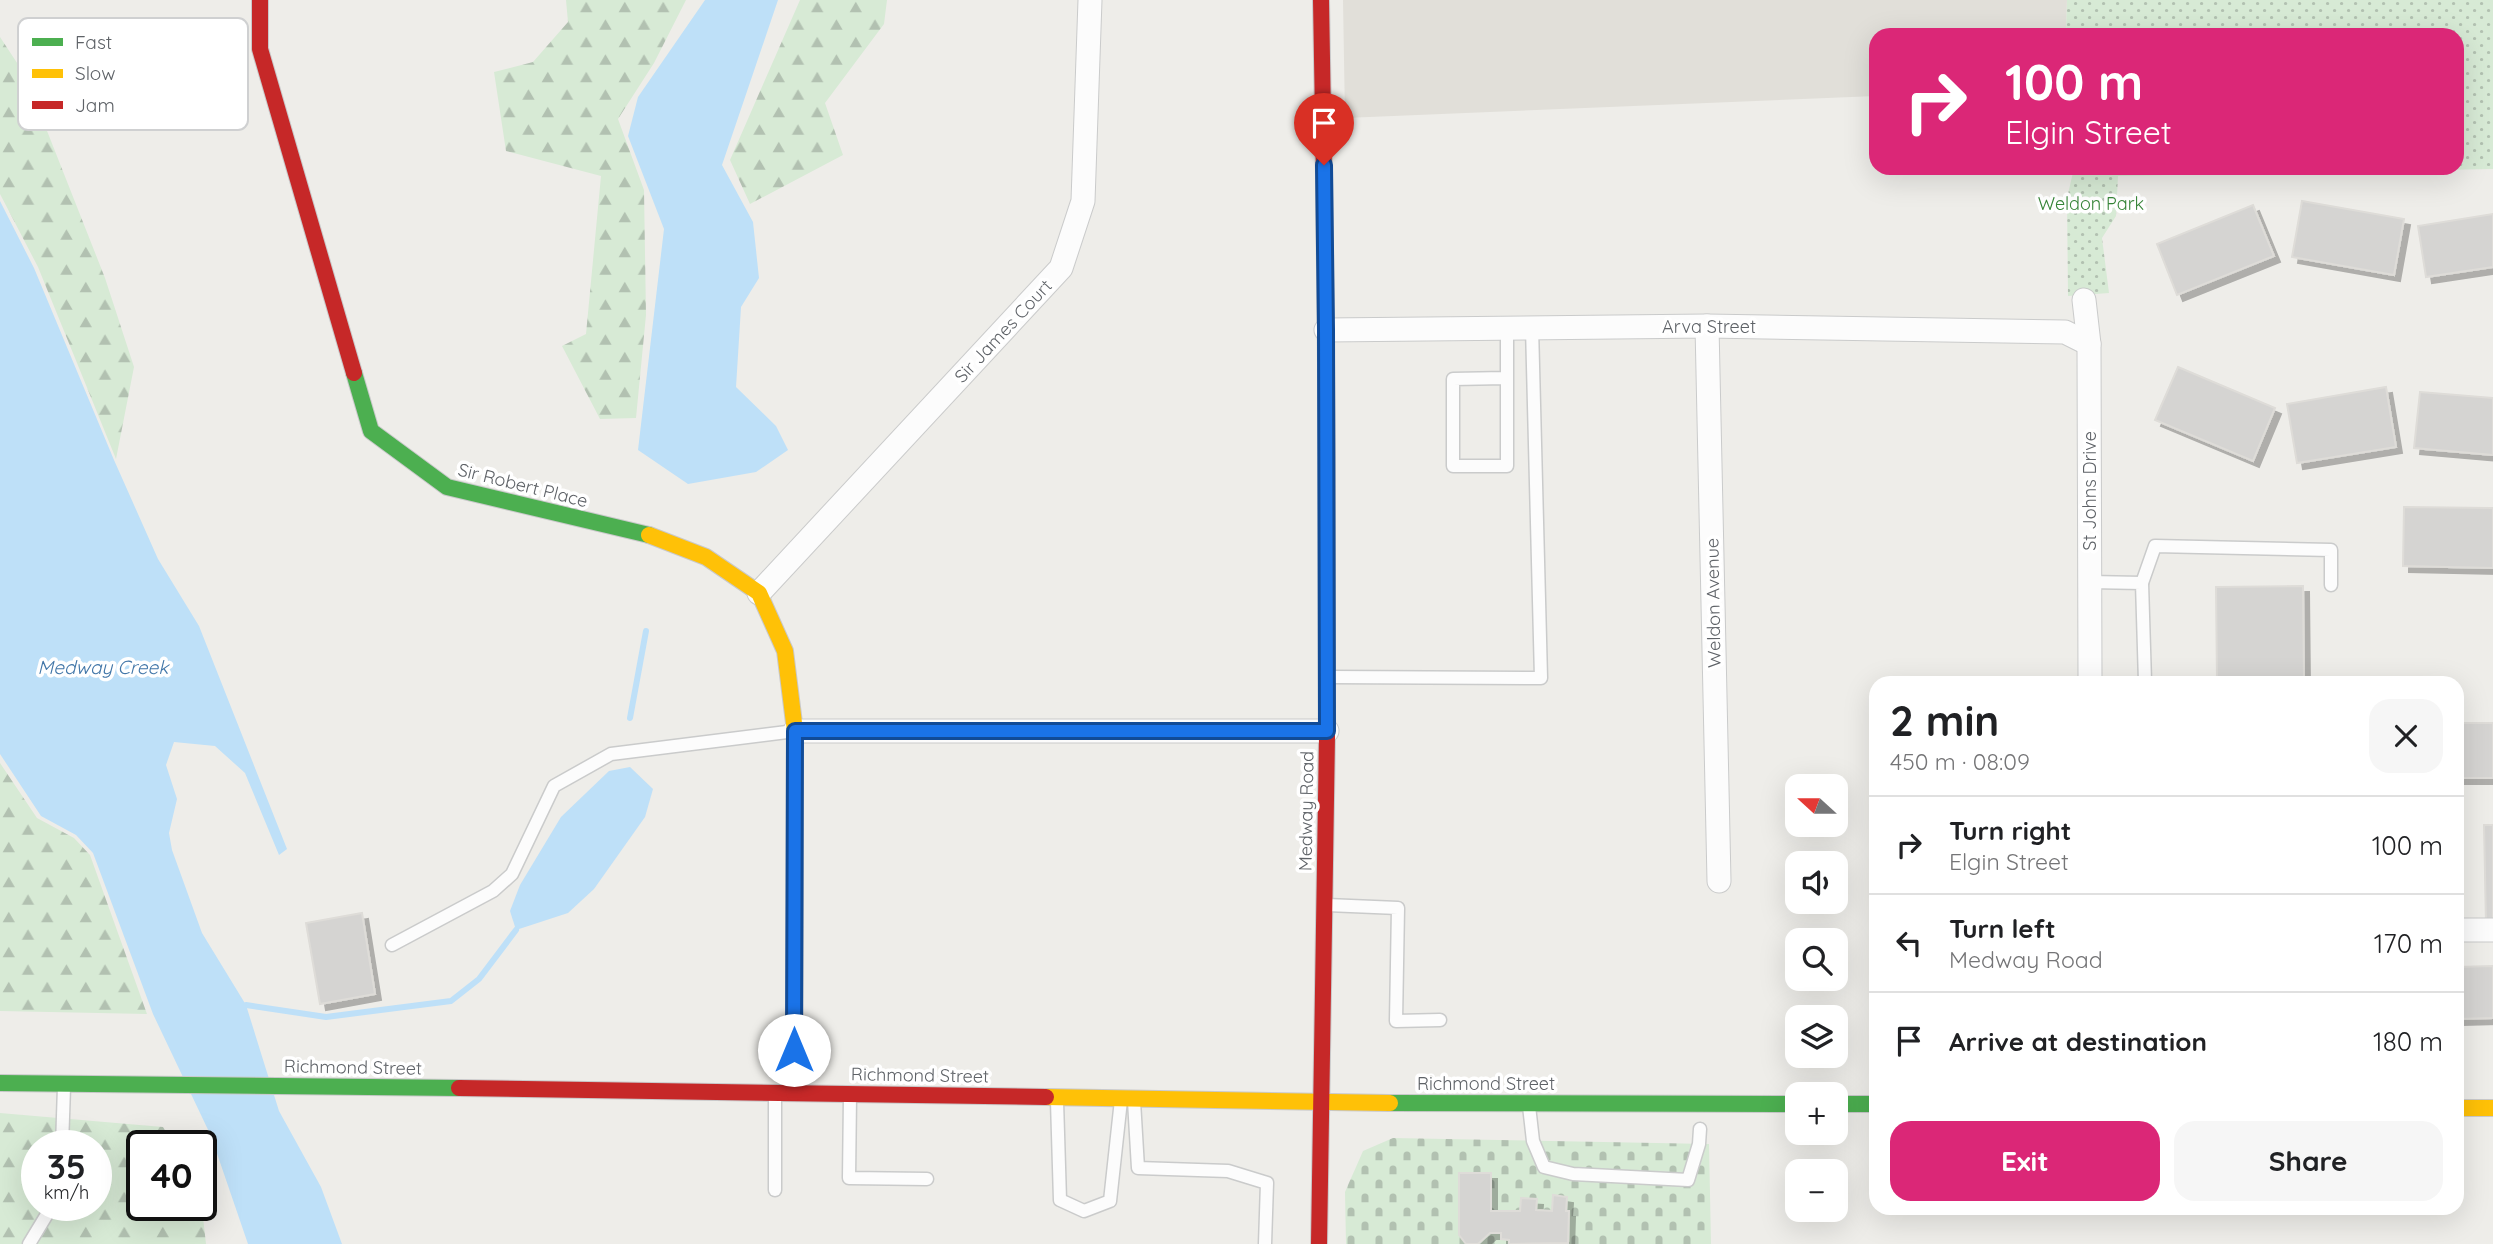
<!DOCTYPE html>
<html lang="en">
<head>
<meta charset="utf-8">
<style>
	:root { --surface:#fff; --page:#f6f6f6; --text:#202124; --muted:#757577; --line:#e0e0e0; --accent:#db2777 }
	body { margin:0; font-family:Quicksand,sans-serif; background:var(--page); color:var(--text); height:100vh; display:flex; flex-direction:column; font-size:26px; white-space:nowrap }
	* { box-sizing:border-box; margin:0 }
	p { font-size:23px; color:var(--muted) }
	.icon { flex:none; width:38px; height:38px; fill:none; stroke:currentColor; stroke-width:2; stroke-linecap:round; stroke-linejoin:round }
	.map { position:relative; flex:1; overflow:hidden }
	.panel { position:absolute; left:1869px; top:676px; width:595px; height:539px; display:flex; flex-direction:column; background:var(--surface); border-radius:21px; box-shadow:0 7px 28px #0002 }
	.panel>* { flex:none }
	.hud { position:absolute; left:1869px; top:28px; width:595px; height:147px; border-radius:21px; box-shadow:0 7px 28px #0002; background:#db2777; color:#fff; overflow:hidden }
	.needle { width:46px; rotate:291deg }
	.buttons { position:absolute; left:1785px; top:774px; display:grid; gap:14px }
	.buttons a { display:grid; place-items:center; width:63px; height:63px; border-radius:14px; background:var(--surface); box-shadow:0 7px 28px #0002; font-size:35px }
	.speed { position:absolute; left:21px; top:1130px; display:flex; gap:14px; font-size:35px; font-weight:700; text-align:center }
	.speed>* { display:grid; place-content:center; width:91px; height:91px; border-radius:50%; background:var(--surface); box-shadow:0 7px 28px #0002; line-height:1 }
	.speed small { font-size:18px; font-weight:400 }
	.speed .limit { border:4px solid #111; border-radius:10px; background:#fff; color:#111 }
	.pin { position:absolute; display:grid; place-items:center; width:60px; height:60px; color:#fff; margin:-72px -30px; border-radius:50% 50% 50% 0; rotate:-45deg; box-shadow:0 0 7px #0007 }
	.pin .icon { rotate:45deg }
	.me { position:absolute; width:77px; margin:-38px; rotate:0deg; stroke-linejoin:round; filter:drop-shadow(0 0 5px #0008) }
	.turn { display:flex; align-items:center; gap:24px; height:147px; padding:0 21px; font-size:32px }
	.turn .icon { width:91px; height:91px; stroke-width:2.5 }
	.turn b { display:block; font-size:49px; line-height:60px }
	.round { display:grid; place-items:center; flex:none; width:74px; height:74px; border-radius:21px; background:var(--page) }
	.head { display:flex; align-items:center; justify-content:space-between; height:119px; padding:0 21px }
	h1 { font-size:42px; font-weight:700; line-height:52px }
	.cta { display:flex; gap:14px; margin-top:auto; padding:14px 21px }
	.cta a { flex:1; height:80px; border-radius:21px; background:var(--accent); color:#fff; font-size:28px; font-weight:700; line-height:80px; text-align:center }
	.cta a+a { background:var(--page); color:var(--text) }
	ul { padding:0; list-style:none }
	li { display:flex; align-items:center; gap:21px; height:98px; padding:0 21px; border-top:2px solid var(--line) }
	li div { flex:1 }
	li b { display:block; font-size:26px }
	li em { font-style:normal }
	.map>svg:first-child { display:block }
</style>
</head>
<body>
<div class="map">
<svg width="2493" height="1244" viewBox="0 0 2493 1244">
	<defs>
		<pattern id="forest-firs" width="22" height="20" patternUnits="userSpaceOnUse" patternTransform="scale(1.75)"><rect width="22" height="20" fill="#d7ead5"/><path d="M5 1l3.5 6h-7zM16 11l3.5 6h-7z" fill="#b2c1b1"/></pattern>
		<pattern id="cemetery-stones" width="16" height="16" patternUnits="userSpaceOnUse" patternTransform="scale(1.75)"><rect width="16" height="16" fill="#d7ead5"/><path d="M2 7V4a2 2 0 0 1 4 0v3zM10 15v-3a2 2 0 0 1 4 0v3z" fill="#b2c1b1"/></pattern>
		<pattern id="park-dots" width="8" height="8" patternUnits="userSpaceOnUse" patternTransform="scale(1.75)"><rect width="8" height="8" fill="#d7ead5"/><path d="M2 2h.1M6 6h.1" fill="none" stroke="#b2c1b1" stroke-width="1.8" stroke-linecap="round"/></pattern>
		<filter id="shadow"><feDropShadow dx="6" dy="6" stdDeviation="0" flood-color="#0004"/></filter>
	</defs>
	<rect width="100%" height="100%" fill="#eeede9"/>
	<path fill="#e1dfd9" d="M1343,0H2067L2066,35H1876V96L1345,118Z"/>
	<g fill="url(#forest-firs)" fill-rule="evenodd">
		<path d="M566,0H686L654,63L618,119L644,190L646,315L636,418L600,419L562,346L586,334L601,176L506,151L494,72L533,62L568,22Z"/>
		<path d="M800,0H887L884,24L825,103L843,155L750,204L730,160Z"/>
		<path d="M0,37L25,75L105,278L134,367L116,459L38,267L0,194Z"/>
		<path d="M0,763L37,818L74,838L90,855L147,1014L0,1011Z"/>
		<path d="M0,1113L163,1127L174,1146H142V1206H201V1199L206,1244H0ZM37,1146H96V1206H37Z"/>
	</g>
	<path fill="url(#cemetery-stones)" d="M1393,1138L1709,1144L1711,1244H1346L1345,1192L1363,1151Z"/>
	<path fill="url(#park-dots)" d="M2067,0H2493V169L2118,176L2116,216L2102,238L2109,293L2068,296L2067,198L2074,168H2457V35H2066Z"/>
	<g fill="#bee0f8">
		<path d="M705,0H778L722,165L753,222L759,278L741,307L736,387L776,426L788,450L756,472L688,484L638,450L664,229L628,136L638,97Z"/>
		<path d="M0,201L34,268L114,460L158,559L199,626L287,849L279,855L245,773L215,746L174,742L166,765L177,799L169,833L172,850L202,933L246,1005L279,1111L321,1187L342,1244H248L211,1136L153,1014L93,853L76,835L41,816L0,754Z"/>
		<path d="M630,767L653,789L645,817L594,889L568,913L516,930L510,911L520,885L561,817L609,771Z"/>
	</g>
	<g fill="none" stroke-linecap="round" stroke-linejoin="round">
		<g stroke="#bee0f8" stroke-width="6">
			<path d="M630,718L646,631"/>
			<path d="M246,1005L326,1017L451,1001L479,979L516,930"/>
		</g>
	</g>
	<g fill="#d5d4d2" stroke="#dedcd8" stroke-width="2" filter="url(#shadow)">
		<path d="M2302,201L2404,219L2394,275L2292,257Z"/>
		<path d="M2253,205L2274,256L2177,295L2157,244Z"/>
		<path d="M2493,214V267L2426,277L2418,226Z"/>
		<path d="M2178,367L2275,408L2253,461L2155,420Z"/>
		<path d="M2386,387L2396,447L2297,463L2287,404Z"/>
		<path d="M2420,392L2493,398V455L2414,448Z"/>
		<path d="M2404,507L2493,508V568L2403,566Z"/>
		<path d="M2303,586L2304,682H2217L2216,587Z"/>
		<rect x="2457" y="723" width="36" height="55"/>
		<path d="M2484,825H2493V924H2486Z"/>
		<path d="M362,913L375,994L320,1004L306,923Z"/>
		<path d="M2493,966V1018L2457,1019V967Z"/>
		<path d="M1459,1173H1491V1211H1520L1521,1198L1537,1199L1536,1210L1552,1211L1553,1195L1567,1197L1566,1211H1569L1568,1243L1509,1244V1240L1501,1239V1233H1490L1478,1244H1466L1459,1235Z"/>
	</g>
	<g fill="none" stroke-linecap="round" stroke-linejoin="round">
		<defs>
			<g id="lane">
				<path d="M1505,378L1453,379V466H1507V327"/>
				<path d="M2090,582L2142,583L2145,682"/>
				<path d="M2142,583L2155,546L2331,550V585"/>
				<path d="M1329,677L1541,678L1532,327"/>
				<path d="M1327,905L1398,908L1396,1021L1440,1020"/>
				<path d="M392,945L493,891L512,874L554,786L611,754L795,731"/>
				<path d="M775,1094V1190"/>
				<path d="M850,1097L849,1178L927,1179"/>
				<path d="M1057,1101L1060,1200L1084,1211L1110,1201L1121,1100"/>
				<path d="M1134,1101L1138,1168L1228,1171L1267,1183L1265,1244"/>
				<path d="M1529,1106L1533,1141L1544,1167L1573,1174L1688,1180L1699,1144L1700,1129"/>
				<path d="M62,1146L64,1087"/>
				<path d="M29,1244L52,1206"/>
			</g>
			<g id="street">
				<path d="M2084,300L2089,344L2090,682"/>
				<path d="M1707,326L1719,881"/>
				<path d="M1326,330L1707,326L2065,332L2089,344"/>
				<path d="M759,593L1061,268L1083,201L1090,0"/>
				<path d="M795,731H1327"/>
				<path d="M2457,930H2493"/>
			</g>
			<g id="fast">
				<path d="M1324,175L1327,457V736"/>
				<path d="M354,373L371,431L447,487L649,535"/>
				<path d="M0,1083L459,1088"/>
				<path d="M1390,1103L1797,1104"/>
				<path d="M1836,1104H1876"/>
			</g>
			<g id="slow">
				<path d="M649,535L706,557L759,593L785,651L795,731V900"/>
				<path d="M1046,1097L1390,1103"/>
				<path d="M2457,1108H2493"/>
			</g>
			<g id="jam">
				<path d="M260,0V49L354,373"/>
				<path d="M1321,0L1324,175"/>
				<path d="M459,1088L1046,1097"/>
				<path d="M794,1093L795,900"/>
				<path d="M1319,1244L1327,736"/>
			</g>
		</defs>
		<use href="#lane" stroke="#cacbcb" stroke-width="15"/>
		<use href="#street" stroke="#cacbcb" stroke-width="25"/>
		<use href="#fast" stroke="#c9c9ca" stroke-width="18"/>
		<use href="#slow" stroke="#c9c9ca" stroke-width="18"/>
		<use href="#jam" stroke="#c9c9ca" stroke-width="18"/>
		<use href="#lane" stroke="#fcfcfc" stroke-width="12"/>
		<use href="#street" stroke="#fcfcfc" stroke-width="23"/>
		<use href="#fast" stroke="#4caf50" stroke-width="16"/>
		<use href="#slow" stroke="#ffc107" stroke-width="16"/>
		<use href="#jam" stroke="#c62828" stroke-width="16"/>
	</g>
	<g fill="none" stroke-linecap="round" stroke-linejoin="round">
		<defs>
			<path id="route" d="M794,1050L795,731H1327L1326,330L1324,165"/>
		</defs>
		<use href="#route" stroke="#114b97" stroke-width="18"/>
		<use href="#route" stroke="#1a73e8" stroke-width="12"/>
	</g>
	<g text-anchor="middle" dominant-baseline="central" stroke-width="7" stroke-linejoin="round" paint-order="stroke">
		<g font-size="18" fill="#368538" stroke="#fff">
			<text x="2091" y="203">Weldon Park</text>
		</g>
		<g font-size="18" fill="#5e6267" stroke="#fff">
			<text x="1709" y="326">Arva Street</text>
			<text transform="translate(1003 331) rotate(-47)">Sir James Court</text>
			<text transform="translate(523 485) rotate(14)">Sir Robert Place</text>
			<text transform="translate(2089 491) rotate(-90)">St Johns Drive</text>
			<text transform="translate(1713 603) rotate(-91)">Weldon Avenue</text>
			<text transform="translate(1306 811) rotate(-89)">Medway Road</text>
			<text transform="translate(353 1067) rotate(1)">Richmond Street</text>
			<text transform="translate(920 1075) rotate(1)">Richmond Street</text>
			<text x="1486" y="1083">Richmond Street</text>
		</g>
		<g font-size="19" font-style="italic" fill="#4176a8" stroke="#fff">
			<text x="103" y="667">Medway Creek</text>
		</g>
	</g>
	<rect x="18" y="18" width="230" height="112" rx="10" fill="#fff" stroke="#cfd0d1" stroke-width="2"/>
	<rect x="32" y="38" width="31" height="8" fill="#4caf50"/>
	<rect x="32" y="69" width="31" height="9" fill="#ffc107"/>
	<rect x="32" y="101" width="31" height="8" fill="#c62828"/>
	<g font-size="19" fill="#5e6267">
		<text x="75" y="49">Fast</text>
		<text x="75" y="80">Slow</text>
		<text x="75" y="112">Jam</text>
	</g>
</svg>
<div class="buttons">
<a><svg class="needle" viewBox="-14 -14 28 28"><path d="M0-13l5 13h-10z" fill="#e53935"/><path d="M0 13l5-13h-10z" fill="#757577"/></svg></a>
<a><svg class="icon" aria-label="sound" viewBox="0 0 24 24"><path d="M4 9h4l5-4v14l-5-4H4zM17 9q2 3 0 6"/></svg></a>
<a><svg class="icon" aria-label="search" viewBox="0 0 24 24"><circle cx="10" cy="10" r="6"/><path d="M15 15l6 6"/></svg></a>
<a><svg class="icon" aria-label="layers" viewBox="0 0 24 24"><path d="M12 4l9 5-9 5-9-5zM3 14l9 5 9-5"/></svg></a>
<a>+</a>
<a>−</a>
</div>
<div class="speed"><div>35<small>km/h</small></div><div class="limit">40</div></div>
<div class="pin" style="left:1324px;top:165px;background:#d93025"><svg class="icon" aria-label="arrive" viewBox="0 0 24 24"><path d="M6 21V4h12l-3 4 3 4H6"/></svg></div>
<svg class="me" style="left:794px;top:1050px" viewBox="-20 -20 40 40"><circle r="19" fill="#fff"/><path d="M0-13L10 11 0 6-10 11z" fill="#1a73e8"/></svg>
<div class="hud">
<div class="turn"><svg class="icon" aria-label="right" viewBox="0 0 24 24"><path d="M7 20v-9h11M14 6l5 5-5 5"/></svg><div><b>100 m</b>Elgin Street</div></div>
</div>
<section class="panel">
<div class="head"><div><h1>2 min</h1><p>450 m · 08:09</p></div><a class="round"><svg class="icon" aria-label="close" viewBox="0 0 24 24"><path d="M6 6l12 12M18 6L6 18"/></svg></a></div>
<ul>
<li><svg class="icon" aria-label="right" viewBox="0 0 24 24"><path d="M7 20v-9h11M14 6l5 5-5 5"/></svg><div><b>Turn right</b><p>Elgin Street</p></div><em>100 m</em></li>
<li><svg class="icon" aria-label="left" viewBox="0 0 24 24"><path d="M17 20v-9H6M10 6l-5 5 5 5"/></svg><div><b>Turn left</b><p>Medway Road</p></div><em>170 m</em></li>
<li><svg class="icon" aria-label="arrive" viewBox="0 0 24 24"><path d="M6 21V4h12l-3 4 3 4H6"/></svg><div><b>Arrive at destination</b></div><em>180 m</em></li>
</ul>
<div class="cta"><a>Exit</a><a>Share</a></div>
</section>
</div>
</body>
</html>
